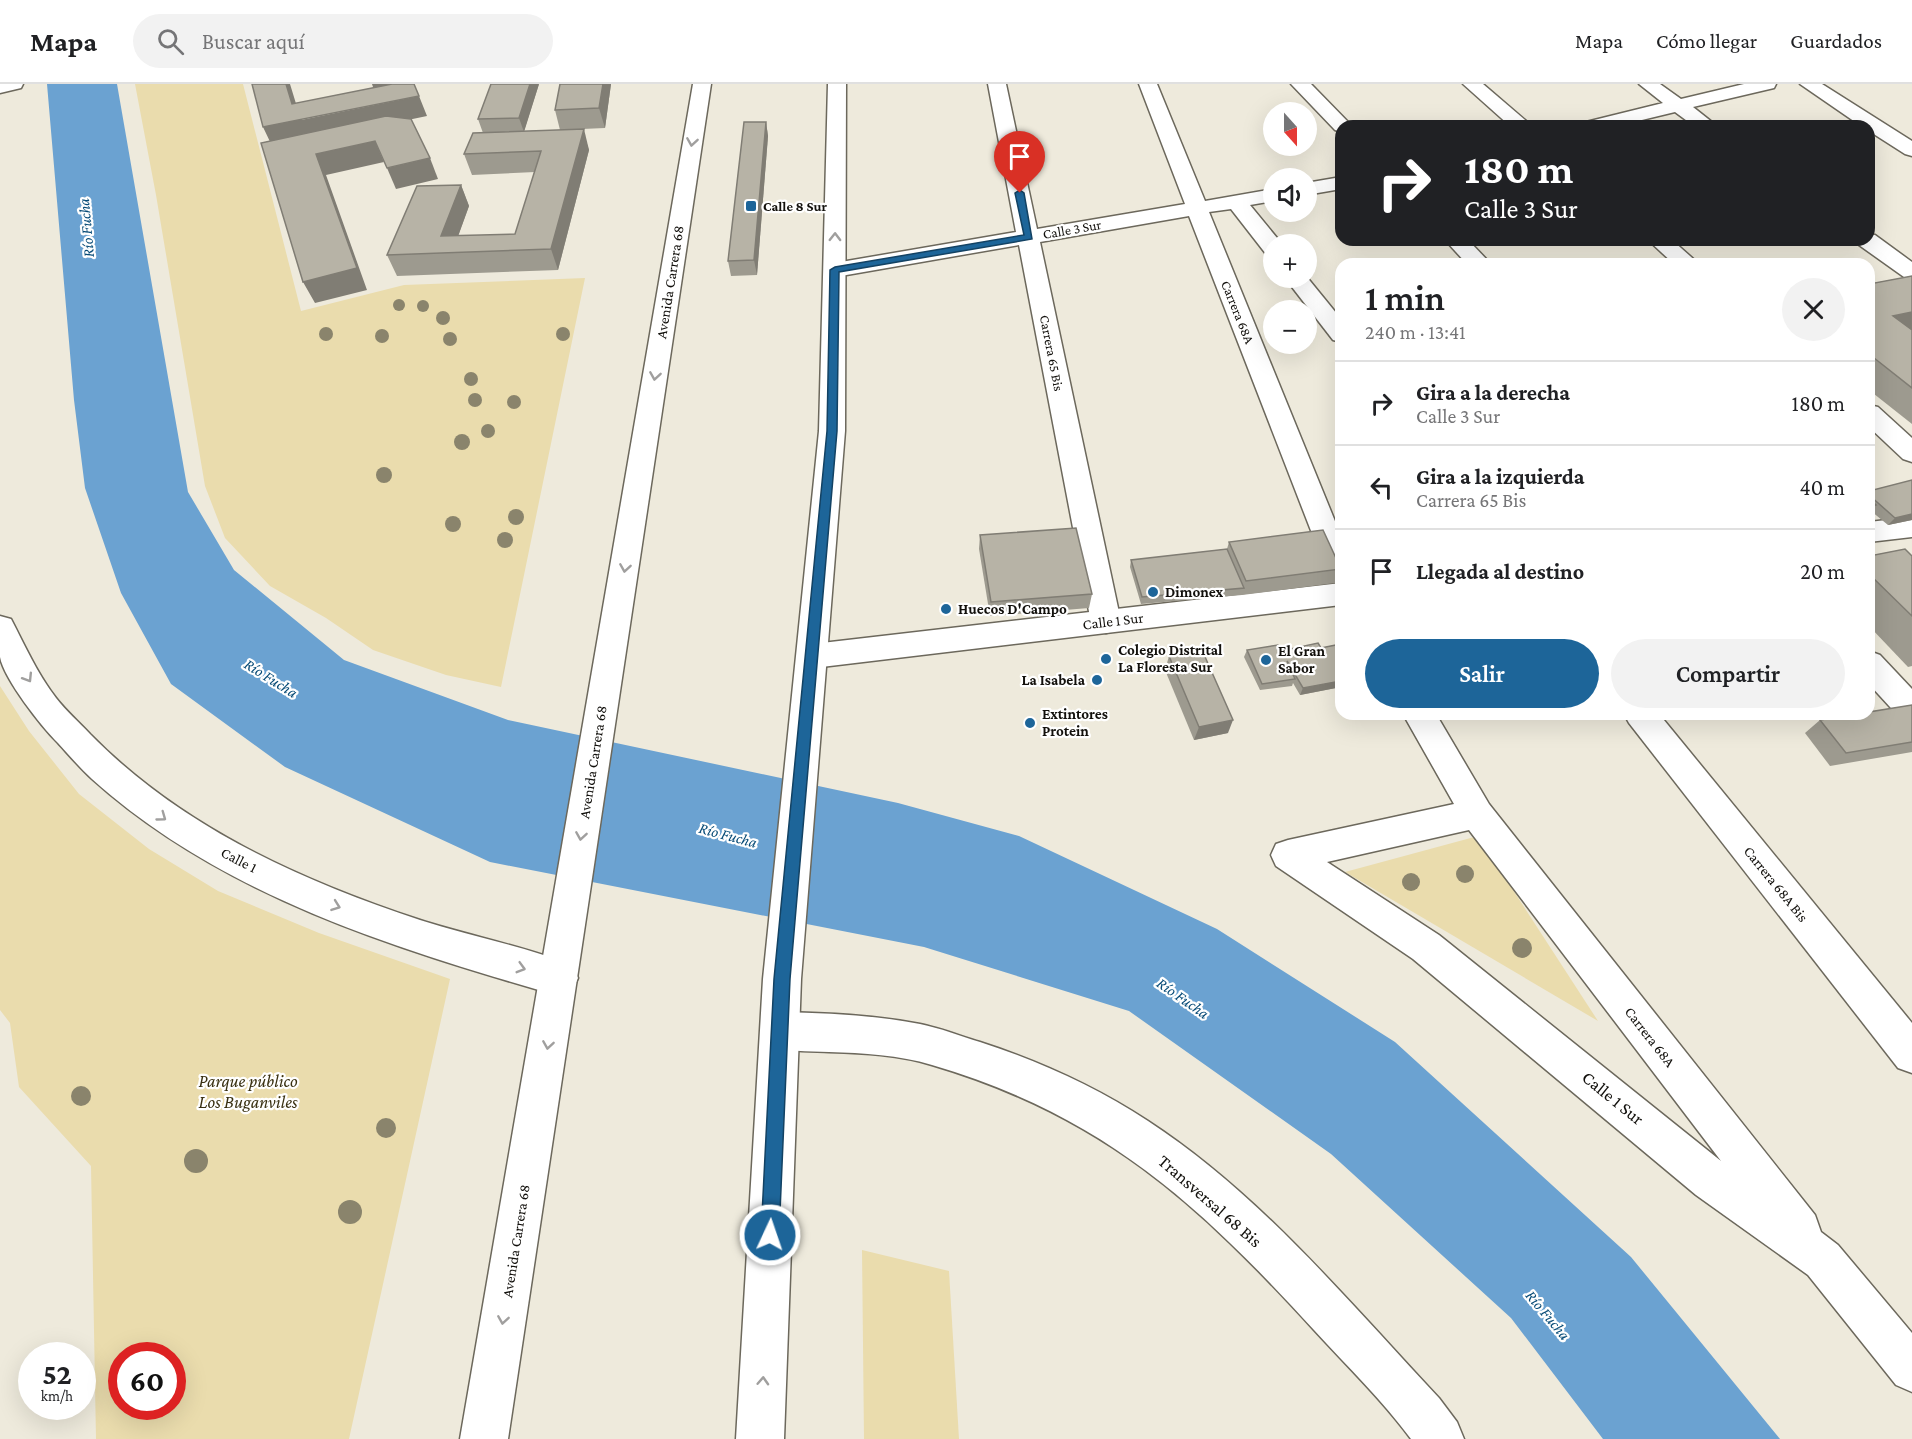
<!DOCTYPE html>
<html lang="es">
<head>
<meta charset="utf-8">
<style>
	:root { --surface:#fff; --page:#f2f2f2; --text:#202124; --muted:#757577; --line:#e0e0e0; --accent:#1d6599 }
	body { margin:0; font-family:"Crimson Pro",serif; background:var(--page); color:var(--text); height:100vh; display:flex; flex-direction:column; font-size:22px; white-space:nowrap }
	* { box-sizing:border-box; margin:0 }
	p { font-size:20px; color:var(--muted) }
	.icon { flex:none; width:33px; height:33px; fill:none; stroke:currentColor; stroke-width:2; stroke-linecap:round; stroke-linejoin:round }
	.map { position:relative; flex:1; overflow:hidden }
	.drawer { position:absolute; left:1335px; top:174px; width:540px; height:462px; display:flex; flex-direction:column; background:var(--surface); border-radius:18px; box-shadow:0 6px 24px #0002 }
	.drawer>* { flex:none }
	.guide { position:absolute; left:1335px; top:36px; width:540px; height:126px; border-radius:18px; box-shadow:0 6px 24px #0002; background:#202124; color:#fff; overflow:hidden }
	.needle { width:39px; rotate:159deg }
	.buttons { position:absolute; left:1263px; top:18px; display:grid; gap:12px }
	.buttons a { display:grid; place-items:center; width:54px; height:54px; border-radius:50%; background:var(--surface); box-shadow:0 6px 24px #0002; font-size:30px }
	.speed { position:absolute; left:18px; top:1258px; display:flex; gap:12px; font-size:30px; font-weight:700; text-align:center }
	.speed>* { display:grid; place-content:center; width:78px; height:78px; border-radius:50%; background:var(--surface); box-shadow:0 6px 24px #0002; line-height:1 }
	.speed small { font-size:15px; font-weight:400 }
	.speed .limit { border:9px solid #d22; background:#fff; color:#111 }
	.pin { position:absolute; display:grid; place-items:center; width:51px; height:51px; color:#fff; margin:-62px -26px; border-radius:50% 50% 50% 0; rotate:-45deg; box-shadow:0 0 6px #0007 }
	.pin .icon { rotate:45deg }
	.me { position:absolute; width:66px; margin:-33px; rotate:3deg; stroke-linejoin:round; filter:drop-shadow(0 0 4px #0008) }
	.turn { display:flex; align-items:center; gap:21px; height:126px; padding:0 30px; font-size:27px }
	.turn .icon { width:78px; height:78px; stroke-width:2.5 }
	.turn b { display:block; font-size:42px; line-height:51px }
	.round { display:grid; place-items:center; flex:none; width:63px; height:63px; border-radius:32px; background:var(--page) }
	.head { display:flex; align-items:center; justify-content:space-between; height:102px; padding:0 30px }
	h1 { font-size:36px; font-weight:600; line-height:45px }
	.cta { display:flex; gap:12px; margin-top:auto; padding:12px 30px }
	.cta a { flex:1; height:69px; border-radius:36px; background:var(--accent); color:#fff; font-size:24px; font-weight:600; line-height:69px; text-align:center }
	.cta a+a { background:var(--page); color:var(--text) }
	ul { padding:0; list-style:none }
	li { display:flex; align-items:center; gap:18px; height:84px; padding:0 30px; border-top:2px solid var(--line) }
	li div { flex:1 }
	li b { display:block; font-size:22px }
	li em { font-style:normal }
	header { display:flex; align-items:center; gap:36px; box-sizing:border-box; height:84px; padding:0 30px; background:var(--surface); border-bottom:2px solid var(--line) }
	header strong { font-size:28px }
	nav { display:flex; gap:33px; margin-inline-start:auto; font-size:21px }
	.search { width:420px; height:54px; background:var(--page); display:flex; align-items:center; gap:15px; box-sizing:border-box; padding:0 21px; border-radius:33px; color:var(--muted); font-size:22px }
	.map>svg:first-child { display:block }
</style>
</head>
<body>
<header>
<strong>Mapa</strong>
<div class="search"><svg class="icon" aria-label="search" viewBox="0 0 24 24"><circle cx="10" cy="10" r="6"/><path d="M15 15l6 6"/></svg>Buscar aquí</div>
<nav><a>Mapa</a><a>Cómo llegar</a><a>Guardados</a></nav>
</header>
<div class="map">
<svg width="1912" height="1355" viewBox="0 0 1912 1355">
	<rect width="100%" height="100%" fill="#eeeadc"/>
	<g fill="#eadcad" fill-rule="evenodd">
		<path d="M135,0H243L301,227L404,201L585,194L501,603L446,591L373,566L326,534L270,502L225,454L205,402L156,111Z"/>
		<path d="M0,602L29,647L79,710L149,765L218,807L319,849L450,895L349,1355H96L91,1082L19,1003L10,939L0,926ZM122,1272H172V1323H122Z"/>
		<path d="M1478,752L1598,937L1345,788Z"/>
		<path d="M862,1166L949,1187L959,1355H864Z"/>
	</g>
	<path fill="#6ba2d1" d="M47,0H117L188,408L234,486L344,576L508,636L898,719L1019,752L1217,845L1395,958L1631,1173L1780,1355H1603L1511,1234L1331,1070L1129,927L924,863L490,778L285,683L171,600L121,509L85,404L74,316Z"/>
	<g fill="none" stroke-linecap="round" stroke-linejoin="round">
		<defs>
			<g id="street">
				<path d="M988,0H1006L1037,145L1185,120L1139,0H1157L1205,117L1274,105V117L1250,121L1282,160H1274V171L1266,170L1231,125L1209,128L1341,452V499L1331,495L1327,488L1189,132L1040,158L1121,538L1117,546L1106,549L1095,546L1091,538L1019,161L835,193L827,191L824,186L827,181L835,179L1016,148Z"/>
				<path d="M1291,0H1311L1352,42H1341V48L1335,46Z"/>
				<path d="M1463,0H1483L1532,42H1510Z"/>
				<path d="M1639,0H1660L1681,15L1744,0H1776L1774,4L1693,23L1717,42H1694L1675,28L1617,42H1583L1586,38L1663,19Z"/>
				<path d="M1341,93V105L1306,111V99Z"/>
				<path d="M1869,150L1875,151L1912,178V195L1904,193L1859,161L1856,156H1869Z"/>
				<path d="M1445,156H1468L1491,180H1467Z"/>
				<path d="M1648,156H1672L1699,180H1674Z"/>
				<path d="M1306,192L1341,235V258L1333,256L1285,194Z"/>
				<path d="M1869,321L1878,323L1912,354V378L1903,375L1869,343Z"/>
				<path d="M0,532L11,535C25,562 37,589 56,614C66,627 79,638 90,650C180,742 299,796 420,836C470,852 523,862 572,881L578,894L572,907L559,912C394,864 222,812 92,695C80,684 69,671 58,659C41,642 4,595 0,573C0,560 0,545 0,532Z"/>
				<path d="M1869,567L1880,571L1912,605V639L1901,635L1869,600Z"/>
				<path d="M1403,630H1436L1489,720L1815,1131L1821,1148L1838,1161L1912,1249V1308L1896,1301L1808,1191L1696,1111L1413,875L1276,782L1271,771L1276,760L1288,756L1454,720ZM1469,746L1721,1077L1439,851L1327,778Z"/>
				<path d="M1624,630H1659L1912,939V989L1898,984L1629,639Z"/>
				<path d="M780,928C827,929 874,931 920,940C940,944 960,952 980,958C1039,977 1096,1003 1148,1037C1260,1110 1348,1217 1439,1314L1457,1338L1464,1355H1411C1383,1317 1347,1282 1314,1246C1198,1119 1102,1031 932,981C899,971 863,969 829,968C807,967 786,968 766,960L761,947L766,934Z"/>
			</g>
			<g id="secondary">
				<path d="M0,0H23L21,4L0,9Z"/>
				<path d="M1800,0H1822L1912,57V72L1905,70L1869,47V42H1861Z"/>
				<path d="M1912,433V453L1869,458V438Z"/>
				<path d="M1341,499V521L813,584L802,580L798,572L802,564L813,560Z"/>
			</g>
			<g id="primary">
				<path d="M693,0H711L508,1355H460Z"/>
				<path d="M828,0H846L845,347L801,895L784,1355H736L763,895L819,347Z"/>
			</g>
		</defs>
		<use href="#street" stroke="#6c685c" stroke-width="3"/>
		<use href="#secondary" stroke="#6c685c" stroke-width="3"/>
		<use href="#primary" stroke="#6c685c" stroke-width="3"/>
		<use href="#street" fill="#fff" fill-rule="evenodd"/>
		<use href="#secondary" fill="#fff" fill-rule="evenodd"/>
		<use href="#primary" fill="#fff" fill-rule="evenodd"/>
	</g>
	<g fill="#8a846c">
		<circle cx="399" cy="221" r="6"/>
		<circle cx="423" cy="222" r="6"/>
		<circle cx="443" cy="234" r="7"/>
		<circle cx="326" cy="250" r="7"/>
		<circle cx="563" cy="250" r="7"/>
		<circle cx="382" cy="252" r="7"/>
		<circle cx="450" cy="255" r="7"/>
		<circle cx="471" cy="295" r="7"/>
		<circle cx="475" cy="316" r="7"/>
		<circle cx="514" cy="318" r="7"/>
		<circle cx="488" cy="347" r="7"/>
		<circle cx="462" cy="358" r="8"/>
		<circle cx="384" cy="391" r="8"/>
		<circle cx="516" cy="433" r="8"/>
		<circle cx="453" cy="440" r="8"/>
		<circle cx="505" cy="456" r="8"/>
		<circle cx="1465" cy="790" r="9"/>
		<circle cx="1411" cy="798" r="9"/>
		<circle cx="1522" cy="864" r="10"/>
		<circle cx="81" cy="1012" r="10"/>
		<circle cx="386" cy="1044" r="10"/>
		<circle cx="196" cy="1077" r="12"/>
		<circle cx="350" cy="1128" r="12"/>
	</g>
	<g fill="#9d9a8f">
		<path d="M539,0L524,47L560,46L555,26L560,0H611L605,44L582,45L589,66L558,186L397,192L387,171L461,101L469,122L458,152L515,150L535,88L472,91L464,70L483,49L478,35Z"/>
		<path d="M766,38L768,52L757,191L731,192L728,177Z"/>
		<path d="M1912,192V340L1869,306V200Z"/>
		<path d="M1869,407L1912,436L1888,441L1871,427L1869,429Z"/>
		<path d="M980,451L1092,510L1089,524L990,532L979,465Z"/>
		<path d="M1229,458L1341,483V486L1335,499L1242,511L1141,520L1130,483L1131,476L1227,465Z"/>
		<path d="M1869,472H1912V582L1908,583L1869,542Z"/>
		<path d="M1341,560V603L1300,611L1293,599L1292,602L1260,606L1244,573L1247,566L1281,567L1321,564Z"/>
		<path d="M1169,572L1228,649L1194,656L1165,586Z"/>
		<path d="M1912,621V668L1830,682L1805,649L1820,636Z"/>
	</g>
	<g fill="#807d74">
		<path d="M286,0H290L301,36L419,12L427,32L273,64L263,43L292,20Z"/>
		<path d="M372,0H406L374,6Z"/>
		<path d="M530,0H539L524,48L519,34Z"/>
		<path d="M603,0H611L605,44L599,24Z"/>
		<path d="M766,38L768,52L757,191L754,176Z"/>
		<path d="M584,45L589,66L558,186L551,165Z"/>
		<path d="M375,57L384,78L326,91L367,206L315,219L303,198L316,70Z"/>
		<path d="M430,74L438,95L396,105L387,84Z"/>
		<path d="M461,101L469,122L452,169L441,152Z"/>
		<path d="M1912,228V246L1893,232Z"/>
		<path d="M1876,421L1869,429V423Z"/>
		<path d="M1912,430V436L1888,441L1895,434Z"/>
		<path d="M1341,597V603L1300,611L1303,604Z"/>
		<path d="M1233,636L1228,649L1194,656L1199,643Z"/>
	</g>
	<g fill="#b7b3a6" stroke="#807d74" stroke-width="1.5">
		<path d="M252,0H286L292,20L392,0H414L419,12L263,43Z"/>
		<path d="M491,0H530L519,34L478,35Z"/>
		<path d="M560,0H603L599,24L555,26Z"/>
		<path d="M386,32L411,35L430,74L387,84L375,57L316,70L357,184L303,198L261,59Z"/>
		<path d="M744,38H766L754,176L728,177Z"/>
		<path d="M584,45L551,165L387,171L417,102L461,101L441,152L515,150L541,67L464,70L473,49Z"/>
		<path d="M1912,192V228L1893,232L1912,246V304L1869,270V200Z"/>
		<path d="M1912,396V430L1895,434L1869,411V407Z"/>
		<path d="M1869,415L1876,421L1869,423Z"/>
		<path d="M1076,444L1092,510L991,518L980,451Z"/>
		<path d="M1323,446L1341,485L1246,497L1229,458Z"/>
		<path d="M1227,465L1244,504L1142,513L1131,476Z"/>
		<path d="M1905,465L1912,472V532L1869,490V472Z"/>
		<path d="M1318,559L1321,564L1341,560V597L1303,604L1287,577L1295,595L1262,600L1247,566L1278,561L1281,567Z"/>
		<path d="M1202,566L1233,636L1199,643L1169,572Z"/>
		<path d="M1912,621V658L1846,669L1820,636L1856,630H1869V628Z"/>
	</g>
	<defs><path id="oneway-chevron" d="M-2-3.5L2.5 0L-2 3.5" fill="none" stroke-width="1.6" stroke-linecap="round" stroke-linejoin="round" transform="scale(1.5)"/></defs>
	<g stroke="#a09f9e">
		<use href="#oneway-chevron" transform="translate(692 58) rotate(99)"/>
		<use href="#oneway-chevron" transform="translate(835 153) rotate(-89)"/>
		<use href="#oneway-chevron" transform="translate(655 292) rotate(99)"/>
		<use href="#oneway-chevron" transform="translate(625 484) rotate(99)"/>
		<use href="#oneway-chevron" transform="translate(28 594) rotate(58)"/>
		<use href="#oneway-chevron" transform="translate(162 733) rotate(36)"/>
		<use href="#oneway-chevron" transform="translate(581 752) rotate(99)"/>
		<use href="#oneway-chevron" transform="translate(336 822) rotate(20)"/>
		<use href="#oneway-chevron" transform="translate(521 884) rotate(16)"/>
		<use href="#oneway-chevron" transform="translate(548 961) rotate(99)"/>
		<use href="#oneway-chevron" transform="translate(503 1236) rotate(99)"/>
		<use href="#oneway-chevron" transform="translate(763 1297) rotate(-87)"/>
	</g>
	<path fill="#1d6599" stroke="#134263" stroke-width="1.5" d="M1020,106L1024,109L1032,155L839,188L837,347L790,895L779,1151L776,1157L770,1160L764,1157L761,1151L774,895L827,347L830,186L835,183L1024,151L1015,109Z"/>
	<g fill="#1d6599" stroke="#fff" stroke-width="2">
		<rect x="745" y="116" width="12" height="12" rx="3"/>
		<circle cx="1153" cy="508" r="6"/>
		<circle cx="946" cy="525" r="6"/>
		<circle cx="1106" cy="575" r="6"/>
		<circle cx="1266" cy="576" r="6"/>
		<circle cx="1097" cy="596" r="6"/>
		<circle cx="1030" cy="639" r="6"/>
	</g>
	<g text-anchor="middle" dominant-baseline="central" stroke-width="4.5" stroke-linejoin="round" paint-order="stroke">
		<g font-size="14" font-weight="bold" fill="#12100c" stroke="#fff" text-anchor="start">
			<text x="763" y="122">Calle 8 Sur</text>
		</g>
		<g font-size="14" fill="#12100c" stroke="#fff">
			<text transform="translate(1072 145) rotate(-10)">Calle 3 Sur</text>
			<text transform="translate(1238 228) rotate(68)">Carrera 68A</text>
			<text transform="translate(1052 269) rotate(79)">Carrera 65 Bis</text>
		</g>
		<g font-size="15" fill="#12100c" stroke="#fff">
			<text transform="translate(670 198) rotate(-81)">Avenida Carrera 68</text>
			<text transform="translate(1113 537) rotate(-7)">Calle 1 Sur</text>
			<text transform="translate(593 678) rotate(-81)">Avenida Carrera 68</text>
			<text transform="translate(239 776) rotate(27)">Calle 1</text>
			<text transform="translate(1776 800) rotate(51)">Carrera 68A Bis</text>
			<text transform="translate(1650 953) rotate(52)">Carrera 68A</text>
			<text transform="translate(516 1157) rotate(-81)">Avenida Carrera 68</text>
		</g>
		<g font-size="15" font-weight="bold" fill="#12100c" stroke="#fff" text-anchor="start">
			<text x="1165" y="508">Dimonex</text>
			<text x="958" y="525">Huecos D'Campo</text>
			<text x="1118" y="566">Colegio Distrital<tspan x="1118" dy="17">La Floresta Sur</tspan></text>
			<text x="1278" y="567">El Gran<tspan x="1278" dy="17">Sabor</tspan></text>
			<text x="1085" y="596" text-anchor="end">La Isabela</text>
			<text x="1042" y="630">Extintores<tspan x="1042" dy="17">Protein</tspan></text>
		</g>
		<g font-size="16" font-style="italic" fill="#074b77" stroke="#fff">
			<text transform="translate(86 144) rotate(-95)">Río Fucha</text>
			<text transform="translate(271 594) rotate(32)">Río Fucha</text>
			<text transform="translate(728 751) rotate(15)">Río Fucha</text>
			<text transform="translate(1183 914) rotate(35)">Río Fucha</text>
			<text transform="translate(1548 1231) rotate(50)">Río Fucha</text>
		</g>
		<g font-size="18" font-style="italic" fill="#393011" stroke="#fff">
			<text x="248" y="997">Parque público<tspan x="248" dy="21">Los Buganviles</tspan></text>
		</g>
		<g font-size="18" fill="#12100c" stroke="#fff">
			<text transform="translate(1613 1014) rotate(39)">Calle 1 Sur</text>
			<text transform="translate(1210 1117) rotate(41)">Transversal 68 Bis</text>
		</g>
	</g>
</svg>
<div class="buttons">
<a><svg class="needle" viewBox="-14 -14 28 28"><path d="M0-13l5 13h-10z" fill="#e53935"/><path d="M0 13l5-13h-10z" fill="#757577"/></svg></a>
<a><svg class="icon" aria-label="sound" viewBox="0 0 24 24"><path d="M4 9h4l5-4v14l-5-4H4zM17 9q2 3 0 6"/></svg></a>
<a>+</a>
<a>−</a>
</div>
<div class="speed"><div>52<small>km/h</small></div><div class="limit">60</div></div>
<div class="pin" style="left:1020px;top:109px;background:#d93025"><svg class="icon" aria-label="arrive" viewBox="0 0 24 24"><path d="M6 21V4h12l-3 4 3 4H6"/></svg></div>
<svg class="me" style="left:770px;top:1151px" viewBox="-20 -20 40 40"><circle r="17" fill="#1d6599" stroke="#fff" stroke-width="3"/><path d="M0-11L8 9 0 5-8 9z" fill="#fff"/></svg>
<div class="guide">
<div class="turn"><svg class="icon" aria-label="right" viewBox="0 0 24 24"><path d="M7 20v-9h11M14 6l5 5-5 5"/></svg><div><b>180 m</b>Calle 3 Sur</div></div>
</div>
<section class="drawer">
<div class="head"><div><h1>1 min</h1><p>240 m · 13:41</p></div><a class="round"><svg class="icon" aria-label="close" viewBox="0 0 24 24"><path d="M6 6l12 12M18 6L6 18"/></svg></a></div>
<ul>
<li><svg class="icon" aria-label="right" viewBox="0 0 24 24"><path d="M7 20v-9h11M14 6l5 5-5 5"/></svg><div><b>Gira a la derecha</b><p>Calle 3 Sur</p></div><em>180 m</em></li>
<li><svg class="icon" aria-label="left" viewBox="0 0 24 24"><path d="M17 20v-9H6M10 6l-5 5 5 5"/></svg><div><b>Gira a la izquierda</b><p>Carrera 65 Bis</p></div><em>40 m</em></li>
<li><svg class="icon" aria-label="arrive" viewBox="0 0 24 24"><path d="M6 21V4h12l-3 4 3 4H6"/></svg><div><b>Llegada al destino</b></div><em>20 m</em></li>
</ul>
<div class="cta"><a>Salir</a><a>Compartir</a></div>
</section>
</div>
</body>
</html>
